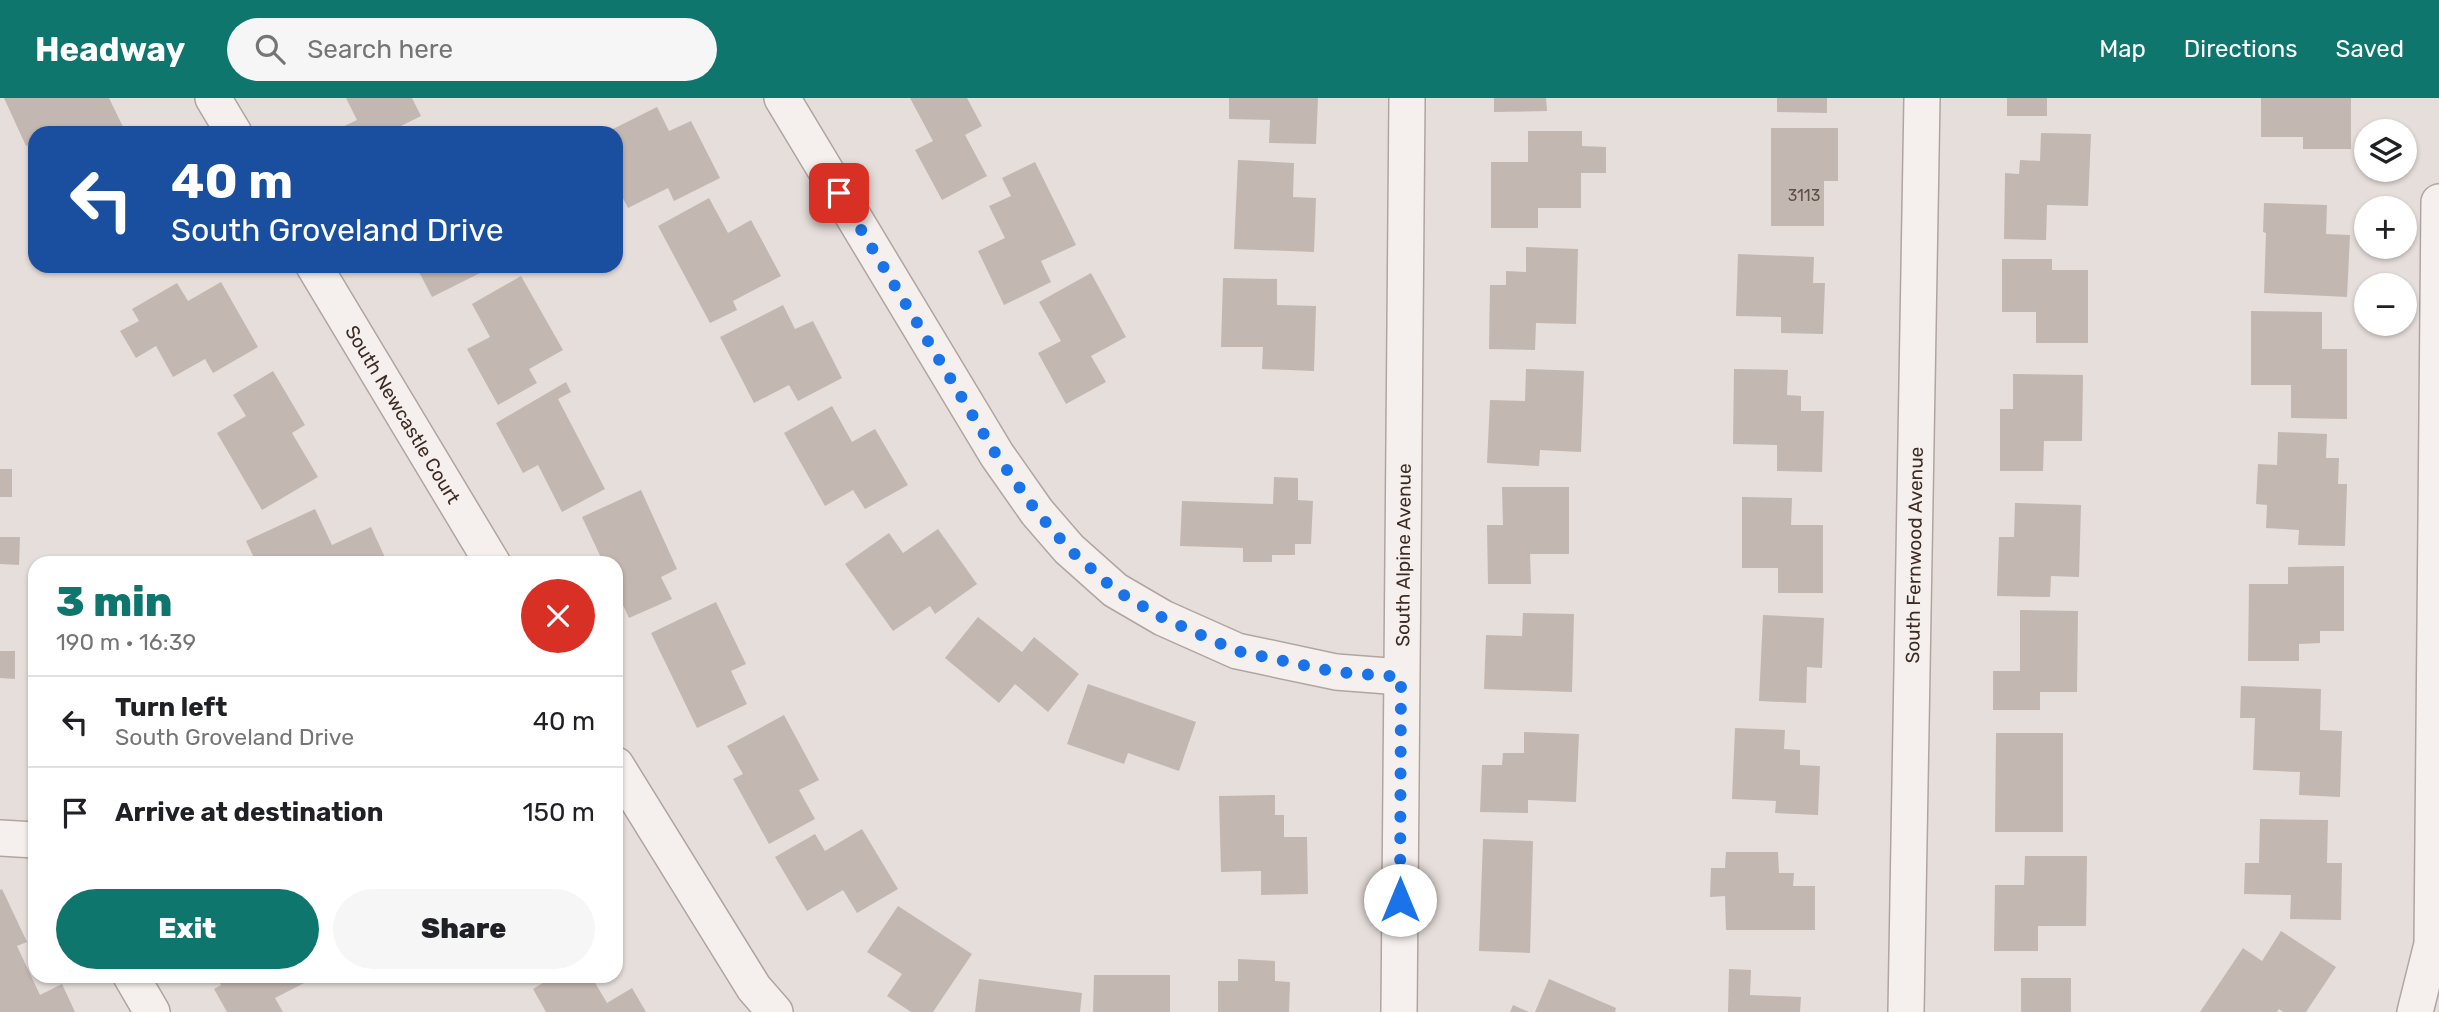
<!DOCTYPE html>
<html lang="en">
<head>
<meta charset="utf-8">
<style>
	:root { --surface:#fff; --page:#f6f6f6; --text:#202124; --muted:#757577; --line:#e0e0e0; --accent:#0f766e }
	body { margin:0; font-family:Rubik,sans-serif; background:var(--page); color:var(--text); height:100vh; display:flex; flex-direction:column; font-size:26px; white-space:nowrap }
	* { box-sizing:border-box; margin:0 }
	p { font-size:23px; color:var(--muted) }
	.icon { flex:none; width:38px; height:38px; fill:none; stroke:currentColor; stroke-width:2; stroke-linecap:round; stroke-linejoin:round }
	.map { position:relative; flex:1; overflow:hidden }
	.drawer { position:absolute; left:28px; top:458px; width:595px; height:427px; display:flex; flex-direction:column; background:var(--surface); border-radius:21px; box-shadow:0 2px 5px #0004 }
	.drawer>* { flex:none }
	.top-card { position:absolute; left:28px; top:28px; width:595px; height:147px; border-radius:21px; box-shadow:0 2px 5px #0004; background:#1a4fa0; color:#fff; overflow:hidden }
	.buttons { position:absolute; left:2354px; top:21px; display:grid; gap:14px }
	.buttons a { display:grid; place-items:center; width:63px; height:63px; border-radius:50%; background:var(--surface); box-shadow:0 2px 5px #0004; font-size:35px }
	.pin { position:absolute; display:grid; place-items:center; width:60px; height:60px; color:#fff; margin:-30px; border-radius:14px; box-shadow:0 4px 10px #0006 }
	.me { position:absolute; width:77px; margin:-38px; rotate:0deg; stroke-linejoin:round; filter:drop-shadow(0 0 5px #0008) }
	.turn { display:flex; align-items:center; gap:24px; height:147px; padding:0 28px; font-size:32px }
	.turn .icon { width:91px; height:91px; stroke-width:2.5 }
	.turn b { display:block; font-size:49px; line-height:60px }
	.round { display:grid; place-items:center; flex:none; width:74px; height:74px; border-radius:37px; background:var(--page) }
	.overview { display:flex; align-items:center; justify-content:space-between; height:119px; padding:0 28px }
	h1 { font-size:42px; font-weight:800; line-height:52px; color:var(--accent) }
	.button { display:flex; gap:14px; margin-top:auto; padding:14px 28px }
	.button a { flex:1; height:80px; border-radius:42px; background:var(--accent); color:#fff; font-size:28px; font-weight:800; line-height:80px; text-align:center }
	.button a+a { background:var(--page); color:var(--text) }
	ul { padding:0; list-style:none }
	li { display:flex; align-items:center; gap:21px; height:91px; padding:0 28px; border-top:2px solid var(--line) }
	li div { flex:1 }
	li b { display:block; font-size:26px }
	li em { font-style:normal }
	header { display:flex; align-items:center; gap:42px; box-sizing:border-box; height:98px; padding:0 35px; background:var(--accent); color:#fff }
	header strong { font-size:33px }
	nav { display:flex; gap:38px; margin-inline-start:auto; font-size:24px }
	.search { width:490px; height:63px; background:var(--page); display:flex; align-items:center; gap:18px; box-sizing:border-box; padding:0 24px; border-radius:38px; color:var(--muted); font-size:26px }
	.map>svg:first-child { display:block }
</style>
</head>
<body>
<header>
<strong>Headway</strong>
<div class="search"><svg class="icon" aria-label="search" viewBox="0 0 24 24"><circle cx="10" cy="10" r="6"/><path d="M15 15l6 6"/></svg>Search here</div>
<nav><a>Map</a><a>Directions</a><a>Saved</a></nav>
</header>
<div class="map">
<svg width="2439" height="914" viewBox="0 0 2439 914">
	<rect width="100%" height="100%" fill="#e6deda"/>
	<g fill="#c3b7b1">
		<path d="M4,0H109L126,35H70L67,29L53,35H35V43L26,48Z"/>
		<path d="M346,0H412L421,18L397,30L400,35H340L338,31L357,22Z"/>
		<path d="M910,0H967L982,28L965,37L987,78L942,102L915,52L933,43Z"/>
		<path d="M1229,0H1318L1316,46L1269,45L1270,22L1229,21Z"/>
		<path d="M1494,0H1546L1547,13L1494,14Z"/>
		<path d="M1777,0H1827V15L1777,14Z"/>
		<rect x="2007" y="0" width="40" height="18"/>
		<path d="M2261,0H2351V51H2303V39H2261Z"/>
		<path d="M657,9L669,33L691,23L720,80L674,103L668,90L628,110L616,87V35H605Z"/>
		<path d="M1771,30H1838V83H1824V128H1771Z"/>
		<path d="M1528,33H1582V48L1606,49V75H1581V110H1538V130H1491V64H1528Z"/>
		<path d="M2041,35L2091,36L2088,108L2047,107L2046,142L2004,141L2005,75L2019,76L2020,62L2040,63Z"/>
		<path d="M1238,62L1294,65L1293,99L1316,100L1314,154L1234,151Z"/>
		<path d="M1035,64L1076,147L1041,163L1051,184L1004,207L978,153L1005,140L989,108L1011,98L1002,80Z"/>
		<path d="M709,100L728,135L751,122L781,178L733,203L737,212L710,225L658,128Z"/>
		<path d="M2264,105L2327,107L2326,136L2350,137L2347,199L2264,195L2266,135L2263,134Z"/>
		<path d="M1526,149L1578,151L1576,226L1536,225L1535,252L1489,251L1490,187H1506V173L1526,174Z"/>
		<path d="M1738,156L1814,159L1813,185H1825L1823,236L1781,235V219L1736,218Z"/>
		<path d="M2002,161H2052V172H2088V245H2036V214H2002Z"/>
		<path d="M416,168H487L488,171L432,199Z"/>
		<path d="M1091,175L1126,239L1091,258L1106,284L1066,306L1038,255L1061,243L1039,204Z"/>
		<path d="M521,178L563,252L529,271L537,285L498,307L467,251L490,239L472,206Z"/>
		<path d="M1223,180L1277,181V207L1316,208L1314,273L1262,271L1263,249H1221Z"/>
		<path d="M221,184L258,249L213,275L205,261L173,279L156,248L136,260L120,233L139,223L132,211L177,185L188,203Z"/>
		<path d="M783,207L795,231L813,223L842,280L798,303L789,287L754,305L720,239Z"/>
		<path d="M2251,213L2322,214V251H2347V321L2291,320V287H2251Z"/>
		<path d="M1526,271L1584,273L1581,354L1540,352L1539,368L1487,365L1490,302L1525,303Z"/>
		<path d="M1734,271L1788,272L1787,297L1801,298V313H1824L1822,374L1777,373V347L1733,346Z"/>
		<path d="M273,273L305,327L292,335L318,379L262,412L217,335L246,318L233,297Z"/>
		<path d="M2013,276L2083,277L2082,343H2044L2043,373H2000V311H2013Z"/>
		<path d="M566,284L571,294L558,301L605,391L562,414L538,367L523,375L496,325Z"/>
		<path d="M832,308L852,344L875,331L908,387L865,411L853,392L825,408L784,335Z"/>
		<path d="M2278,334L2327,336L2326,360H2339L2338,386H2347L2345,448L2298,447L2299,432L2266,430L2267,407L2256,406L2258,366L2277,367Z"/>
		<rect x="0" y="371" width="12" height="28"/>
		<path d="M1274,379L1298,380V402L1313,403L1311,446H1295V457H1272V464H1243V450L1180,448L1182,403L1273,406Z"/>
		<path d="M1502,389H1569V456H1530L1531,486H1488L1487,427H1503Z"/>
		<path d="M641,392L677,471L661,479L672,501L629,520L616,492V466H604L582,419Z"/>
		<path d="M1742,399L1792,400L1791,427H1823V495H1778V470H1742Z"/>
		<path d="M2015,405L2081,407L2079,479L2051,478L2050,499L1997,498L1999,439H2014Z"/>
		<path d="M315,411L332,447L371,429L388,466H278L277,464L257,466L246,443Z"/>
		<path d="M938,431L977,486L935,516L930,508L893,533L845,466L889,435L903,455Z"/>
		<path d="M0,439H20L19,467L0,466Z"/>
		<path d="M2344,468V533H2320V545L2299,546V563H2248L2249,486H2288V469Z"/>
		<path d="M716,504L746,566L731,573L747,606L697,630L651,535Z"/>
		<path d="M2020,512L2078,513L2077,594H2040V612H1993V573H2020Z"/>
		<path d="M1523,515L1574,516L1572,594L1484,591L1486,537L1522,538Z"/>
		<path d="M1763,517L1824,520L1822,570L1807,569L1806,605L1759,603Z"/>
		<path d="M978,519L1022,554L1034,539L1079,576L1048,614L1015,586L999,605L945,560Z"/>
		<path d="M0,553H15V581L0,580Z"/>
		<path d="M1088,586L1196,624L1179,673L1128,655L1124,666L1067,646Z"/>
		<path d="M2241,588L2321,591L2320,632L2342,633L2340,699L2299,697L2300,674L2253,672L2255,620H2240Z"/>
		<path d="M784,617L819,682L799,692L815,721L769,746L733,681L743,676L727,648Z"/>
		<path d="M1735,630L1785,632L1784,651L1800,652V667L1820,668L1818,717L1775,715L1776,703L1732,701Z"/>
		<path d="M1524,634L1579,636L1576,704L1528,702V715L1480,714L1482,667H1502L1503,655H1524Z"/>
		<path d="M1996,635H2063V734H1995Z"/>
		<path d="M1275,697V717H1284V739H1307L1308,796L1261,797V773L1221,774L1219,698Z"/>
		<path d="M2260,721L2328,722L2327,765H2342L2341,822L2290,821L2291,797L2244,796L2245,765H2259Z"/>
		<path d="M862,731L898,791L857,815L843,792L807,813L775,759L815,736L825,753Z"/>
		<path d="M1483,741L1533,743L1530,855L1479,853Z"/>
		<path d="M1726,754H1778L1779,775H1794L1793,788H1815V832H1726L1725,798L1710,799L1711,770H1725Z"/>
		<path d="M2025,758H2087L2086,828H2038V853H1994L1995,787H2024Z"/>
		<path d="M2,791L27,844L17,848L40,897L62,886L75,914H0V792Z"/>
		<path d="M898,808L972,856L933,914H911L887,898L902,876L867,854Z"/>
		<path d="M2281,833L2336,869L2306,914H2283L2279,911L2277,914H2200L2243,850L2262,863Z"/>
		<path d="M1238,861L1275,863V883L1290,884L1289,914H1218V883H1238Z"/>
		<path d="M1729,871L1751,872L1750,897L1801,899L1800,914H1728Z"/>
		<path d="M1094,877H1170V914H1093Z"/>
		<path d="M217,878H311L312,881L275,900L283,914H227L214,891L221,887Z"/>
		<path d="M554,878H591L607,905L632,890L646,914H546L533,891Z"/>
		<rect x="2021" y="880" width="50" height="34"/>
		<path d="M979,881L1082,895L1080,914H975Z"/>
		<path d="M1549,881L1616,910L1615,914H1535Z"/>
		<path d="M1513,907L1529,914H1510Z"/>
	</g>
	<g fill="none" stroke-linecap="round" stroke-linejoin="round">
		<defs>
			<g id="minor">
				<path d="M213,0L234,35"/>
				<path d="M782,0L997,357L1037,414L1069,451L1115,492L1163,520L1237,553L1336,574L1401,579"/>
				<path id="s1" d="M314,168L493,466"/>
				<path d="M616,667L754,890L775,914"/>
				<path d="M0,740L35,742"/>
				<path d="M131,878L152,914"/>
				<path id="s2" d="M1399,914L1407,0"/>
				<path id="s3" d="M1906,914L1922,0"/>
				<path d="M2415,914L2432,846L2439,104"/>
			</g>
		</defs>
		<use href="#minor" stroke="#b0a5a0" stroke-width="38"/>
		<use href="#minor" stroke="#f5f0ed" stroke-width="35"/>
	</g>
	<g fill="none" stroke-linecap="round" stroke-linejoin="round">
		<path stroke="#1a73e8" stroke-width="12" stroke-dasharray="0 21.6" d="M839,95L997,358L1037,414L1069,451L1115,492L1163,520L1237,553L1336,574L1401,579L1400,802"/>
	</g>
	<g text-anchor="middle" dominant-baseline="central" stroke-width="5" stroke-linejoin="round" paint-order="stroke">
		<g font-size="16" fill="#5e4f47">
			<text x="1804" y="97">3113</text>
		</g>
		<g font-size="19" fill="#3d2c24" stroke="#f4edea">
			<text stroke="none"><textPath href="#s1" startOffset="173">South Newcastle Court</textPath></text>
			<text stroke="none"><textPath href="#s2" startOffset="457">South Alpine Avenue</textPath></text>
			<text stroke="none"><textPath href="#s3" startOffset="457">South Fernwood Avenue</textPath></text>
		</g>
	</g>
</svg>
<div class="buttons">
<a><svg class="icon" aria-label="layers" viewBox="0 0 24 24"><path d="M12 4l9 5-9 5-9-5zM3 14l9 5 9-5"/></svg></a>
<a>+</a>
<a>−</a>
</div>
<div class="pin" style="left:839px;top:95px;background:#d93025"><svg class="icon" aria-label="arrive" viewBox="0 0 24 24"><path d="M6 21V4h12l-3 4 3 4H6"/></svg></div>
<svg class="me" style="left:1400px;top:802px" viewBox="-20 -20 40 40"><circle r="19" fill="#fff"/><path d="M0-13L10 11 0 6-10 11z" fill="#1a73e8"/></svg>
<div class="top-card">
<div class="turn"><svg class="icon" aria-label="left" viewBox="0 0 24 24"><path d="M17 20v-9H6M10 6l-5 5 5 5"/></svg><div><b>40 m</b>South Groveland Drive</div></div>
</div>
<section class="drawer">
<div class="overview"><div><h1>3 min</h1><p>190 m · 16:39</p></div><a class="round" style="background:#d93025;color:#fff"><svg class="icon" aria-label="close" viewBox="0 0 24 24"><path d="M6 6l12 12M18 6L6 18"/></svg></a></div>
<ul>
<li><svg class="icon" aria-label="left" viewBox="0 0 24 24"><path d="M17 20v-9H6M10 6l-5 5 5 5"/></svg><div><b>Turn left</b><p>South Groveland Drive</p></div><em>40 m</em></li>
<li><svg class="icon" aria-label="arrive" viewBox="0 0 24 24"><path d="M6 21V4h12l-3 4 3 4H6"/></svg><div><b>Arrive at destination</b></div><em>150 m</em></li>
</ul>
<div class="button"><a>Exit</a><a>Share</a></div>
</section>
</div>
</body>
</html>
